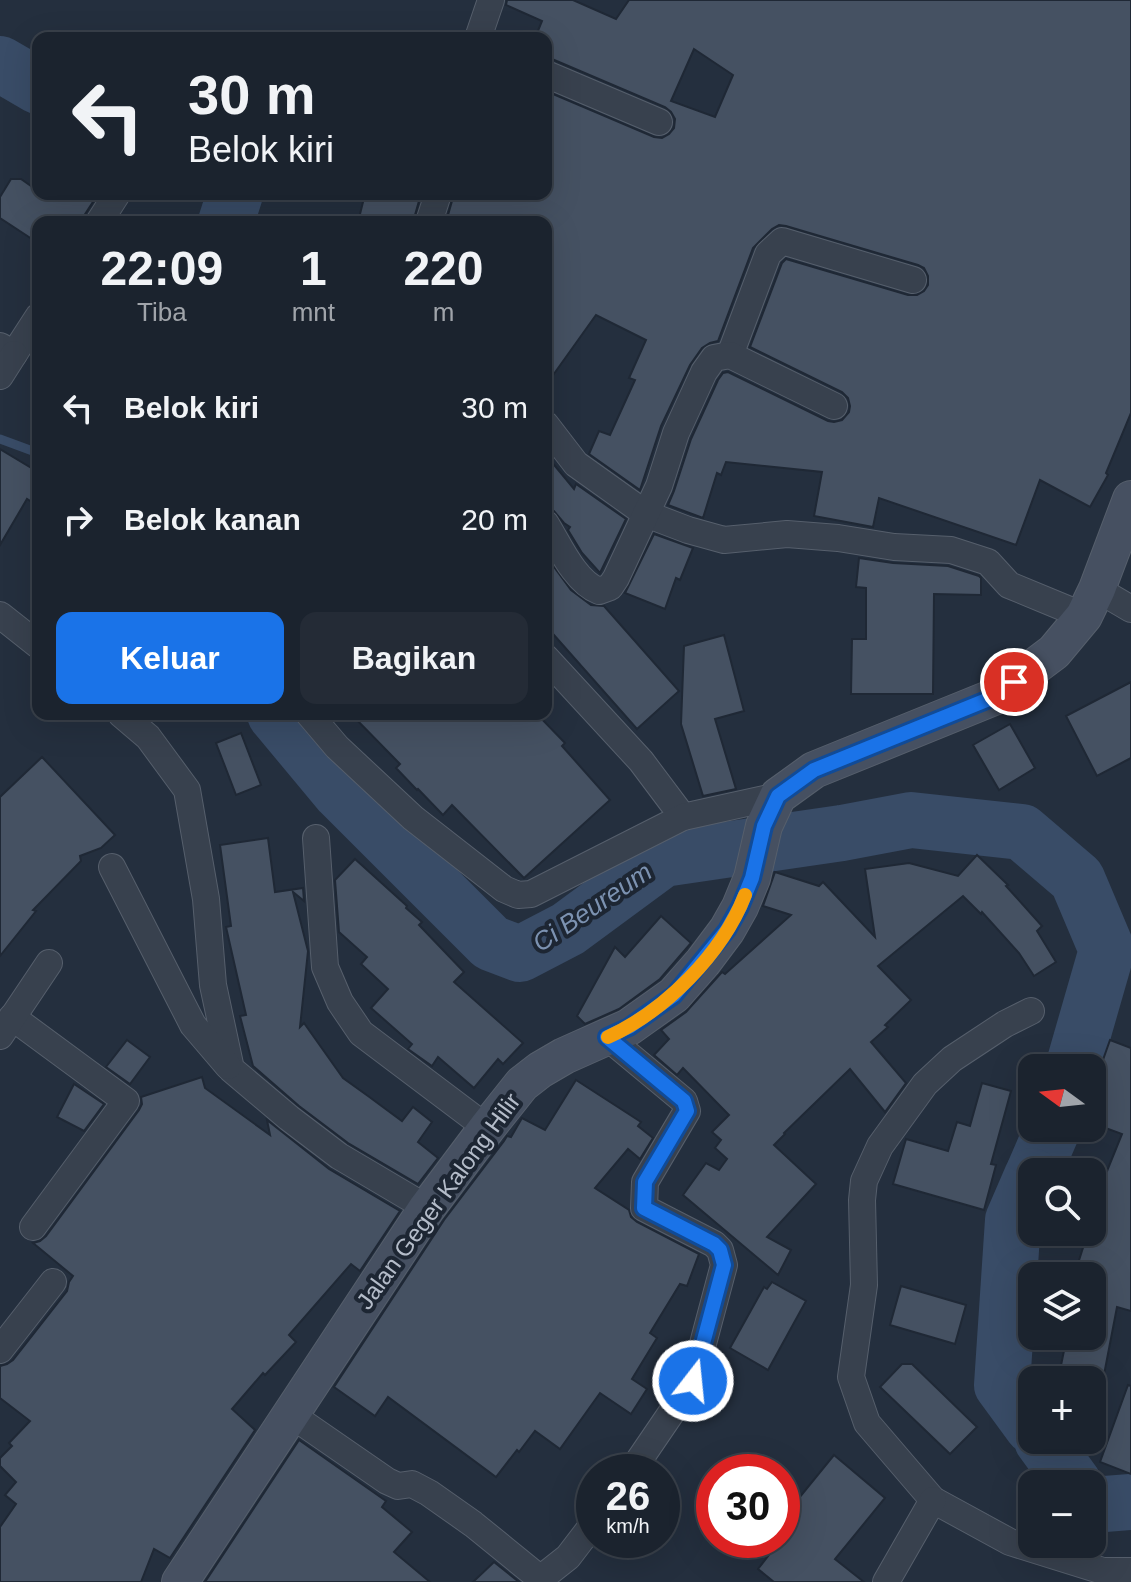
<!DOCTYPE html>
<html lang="id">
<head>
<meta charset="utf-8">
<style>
	:root { --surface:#1b232e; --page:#242b36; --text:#f1f3f6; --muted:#a0a4aa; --line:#39404a; --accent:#1a73e8 }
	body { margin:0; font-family:Arial,sans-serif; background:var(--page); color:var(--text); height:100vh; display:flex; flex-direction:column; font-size:30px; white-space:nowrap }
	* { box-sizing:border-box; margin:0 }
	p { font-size:26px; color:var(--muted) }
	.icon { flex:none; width:44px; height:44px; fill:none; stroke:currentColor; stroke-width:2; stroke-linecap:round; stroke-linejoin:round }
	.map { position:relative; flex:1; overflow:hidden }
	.side { position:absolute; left:32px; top:216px; width:520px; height:504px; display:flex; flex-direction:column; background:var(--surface); border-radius:16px; box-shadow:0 8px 32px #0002,0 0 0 2px var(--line) }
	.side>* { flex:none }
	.guide { position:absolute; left:32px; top:32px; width:520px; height:168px; border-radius:16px; box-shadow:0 8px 32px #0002,0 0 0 2px var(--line); background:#1b232e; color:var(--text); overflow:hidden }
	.needle { width:52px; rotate:285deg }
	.buttons { position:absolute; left:1018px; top:1054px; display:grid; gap:16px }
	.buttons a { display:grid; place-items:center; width:88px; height:88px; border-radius:16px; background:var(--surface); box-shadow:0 8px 32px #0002,0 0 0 2px var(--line); font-size:40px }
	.speed { position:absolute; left:576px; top:1454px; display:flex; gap:16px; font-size:40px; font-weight:700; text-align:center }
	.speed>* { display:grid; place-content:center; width:104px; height:104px; border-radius:50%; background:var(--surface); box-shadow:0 8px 32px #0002,0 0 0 2px var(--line); line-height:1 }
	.speed small { font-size:20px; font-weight:400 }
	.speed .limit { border:12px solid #d22; background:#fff; color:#111 }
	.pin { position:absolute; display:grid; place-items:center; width:68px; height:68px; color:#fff; margin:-34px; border:4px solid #fff; border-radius:50%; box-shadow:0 2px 8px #0007 }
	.me { position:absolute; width:88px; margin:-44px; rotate:16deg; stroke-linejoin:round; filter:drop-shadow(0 0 6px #0008) }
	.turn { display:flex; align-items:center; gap:28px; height:168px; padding:0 24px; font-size:36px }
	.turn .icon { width:104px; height:104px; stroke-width:2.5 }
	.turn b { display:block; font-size:56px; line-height:68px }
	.eta { display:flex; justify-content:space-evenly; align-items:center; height:136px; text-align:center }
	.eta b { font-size:48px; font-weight:800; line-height:56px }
	.primary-button { display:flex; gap:16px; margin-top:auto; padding:16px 24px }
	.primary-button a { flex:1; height:92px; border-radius:16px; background:var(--accent); color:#fff; font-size:32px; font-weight:800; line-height:92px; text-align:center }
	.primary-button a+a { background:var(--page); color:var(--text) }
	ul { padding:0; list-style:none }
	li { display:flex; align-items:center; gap:24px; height:112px; padding:0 24px }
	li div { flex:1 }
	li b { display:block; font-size:30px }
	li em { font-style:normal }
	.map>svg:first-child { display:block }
</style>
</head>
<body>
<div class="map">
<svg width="1131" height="1582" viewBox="0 0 1131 1582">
	<rect width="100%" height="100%" fill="#242f3e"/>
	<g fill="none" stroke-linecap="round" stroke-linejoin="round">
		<path stroke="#394c67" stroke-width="9" d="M0,439L38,453"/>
		<g stroke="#394c67" stroke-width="56">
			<path d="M0,64L38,86"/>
			<path d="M226,222L235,194"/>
			<path d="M275,714L340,792L491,943L520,954L568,929L663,859L842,833L911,820L1022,832L1077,879L1107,950L1073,1068"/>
			<path d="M1034,1172L1053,1128"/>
			<path d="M1032,1176L1013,1220L1002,1385L1032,1426"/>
			<path d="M1042,1440L1074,1484"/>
			<path d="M1092,1505L1131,1502"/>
		</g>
	</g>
	<g fill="#455162" stroke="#1f2835" stroke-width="2" fill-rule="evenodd">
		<path d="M507,0H573L616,19L629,0H1131V413L1106,473L1108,475L1090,507L1040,480L1016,545L879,498L873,527L814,516L822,472L726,462L721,475L717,473L703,518L668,505L674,491L691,439L718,380L723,373L728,372L828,421L834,422L842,420L849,412L850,406L848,398L842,392L750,347L782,263L786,259L908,295H917L924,291L928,285V276L924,268L918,265L786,226L779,225L772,229L753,248L718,341L710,343L702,348L690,365L661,426L640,490L589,454L599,431L610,435L635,380L629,378L646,340L596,315L546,385V222H446L454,194H546V91L654,137L662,138L669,134L674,128L675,119L671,112L665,107L552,59L546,58V38H535L542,21L506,5ZM694,49L733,75L715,117L671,101Z"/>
		<path d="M11,179H21L38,191V194H98L80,222H38V243L0,218V197Z"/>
		<path d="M365,194H421L413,222H358Z"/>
		<path d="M0,449L38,472V506L27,499L0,545Z"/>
		<path d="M546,455L574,489L576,484L626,519L600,573L582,553L568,530L570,527L564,523L554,511L546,508Z"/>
		<path d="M654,534L693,548L680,580L676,578L665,609L625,593Z"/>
		<path d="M546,556L571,590L591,605L604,606L679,691L637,729L546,626Z"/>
		<path d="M859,558L893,563L948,566L979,576L981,578V595L934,594L933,694H851L852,639H866V588L856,587Z"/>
		<path d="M724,635L744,711L715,719L736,789L703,796L681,724L684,646Z"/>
		<path d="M1131,682V758L1097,776L1066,716Z"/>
		<path d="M351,714H537L565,743L562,746L610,800L524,878L452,805L443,815L418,789L417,790L396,768L400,764Z"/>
		<path d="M1010,724L1035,768L999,790L973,745Z"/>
		<path d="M241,733L261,785L236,795L216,743Z"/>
		<path d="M42,757L115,835L101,848L80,856L81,861L33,910L36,911L0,956V797Z"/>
		<path d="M268,838L275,892L303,888L304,901L293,892L308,951L300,1027L304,1023L343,1078L368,1096L402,1121L413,1107L432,1122L418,1142L438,1158L418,1184L348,1143L299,1106L253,1066L240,1016L246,1015L226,927L231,926L220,845Z"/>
		<path d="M977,855L1008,885L1006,886L1042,926L1037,931L1056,962L1034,976L1019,953L982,912L981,914L963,896L878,966L911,1000L885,1025L888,1027L871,1042L906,1083L885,1112L850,1069L784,1133L785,1134L774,1145L816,1184L767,1237L791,1250L778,1275L683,1195L706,1163L719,1170L727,1159L715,1148L721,1140L712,1132L729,1115L683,1068L677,1075L654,1055L669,1039L661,1030L686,1012L722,972L725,974L791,915L763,906L775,872L819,886L823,882L875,937L865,869L909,863L958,876Z"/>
		<path d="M355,859L407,906L406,908L422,922L419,925L464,972L454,982L523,1043L503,1064L498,1059L474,1088L438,1057L432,1066L408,1049L412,1044L371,1008L388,989L361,964L367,957L339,932L335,880Z"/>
		<path d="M661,916L691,943L660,979L619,1009L585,1024L577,1016L615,947L625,957Z"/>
		<path d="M127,1040L150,1057L130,1084L106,1067Z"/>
		<path d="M1110,1040L1131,1048V1311L1117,1307L1103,1380H1058L1067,1336H1092V1276H1074L1088,1232H1092V1208L1122,1134L1092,1123V1091Z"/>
		<path d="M202,1077L205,1088L270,1135L267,1120L329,1169L400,1211L360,1271L351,1264L289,1335L296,1342L265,1375L263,1373L232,1409L255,1430L170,1558L154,1549L141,1582H0V1527L16,1504L5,1495L16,1482L0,1466V1458L12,1446L9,1443L30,1421L0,1398V1366L7,1364L13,1360L67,1291L69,1282L73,1276L33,1243L40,1241L46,1236L139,1110L142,1104L141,1097Z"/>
		<path d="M576,1080L641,1122L638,1126L653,1138L640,1159L628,1149L595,1188L629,1210L631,1217L637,1222L699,1254L687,1286L680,1284L650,1333L657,1338L632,1379L647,1389L631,1414L600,1393L560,1449L535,1431L519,1452L517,1450L496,1477L388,1397L375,1416L334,1387L444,1220L504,1141L507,1136L511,1137L522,1118L545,1130Z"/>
		<path d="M982,1083L1011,1091L991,1164L996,1165L984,1210L893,1184L906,1139L948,1151L957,1122L970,1126Z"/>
		<path d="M74,1084L104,1104L84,1131L57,1117Z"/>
		<path d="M772,1282L806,1301L768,1370L730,1348L764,1287L767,1289Z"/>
		<path d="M901,1286L966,1305L955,1344L890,1325Z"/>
		<path d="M902,1364H912L977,1427L950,1454L880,1387Z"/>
		<path d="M1128,1385L1131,1386V1474L1100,1462Z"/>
		<path d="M299,1440L386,1501L382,1507L412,1532L394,1552L430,1582H205Z"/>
		<path d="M834,1455L885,1498L835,1559L864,1582H774L758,1569L799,1516L790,1509Z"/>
		<path d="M494,1562L519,1582H473Z"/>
	</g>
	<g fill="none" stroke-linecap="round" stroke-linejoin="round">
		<defs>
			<g id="street">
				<path d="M478,38L491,0"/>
				<path d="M546,74L659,122"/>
				<path d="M99,222L117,194"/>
				<path d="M429,222L438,194"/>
				<path d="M0,346L14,354L38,317"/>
				<path d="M730,355L768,254L782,241L913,280"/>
				<path d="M0,376L14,354"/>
				<path d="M546,425L576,464L646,514L688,530L724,540L787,534L838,538L894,547L951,550L988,562L1009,585L1084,616"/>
				<path d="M546,524C559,545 575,582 599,591L610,587L616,578L659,486L676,433L704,372L714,358L730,355L834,406"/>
				<path d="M1097,589L1131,609"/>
				<path d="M0,615L38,645"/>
				<path d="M546,658L641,761L683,817"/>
				<path d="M121,714L148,737L187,790L206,899L213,985L231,1069L289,1118L339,1156L427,1208"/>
				<path d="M309,714L337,747L413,818L504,889L518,895L531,894L683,817L778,796"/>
				<path d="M316,838L325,967L340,1002L361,1033L487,1128"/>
				<path d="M112,867L193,1025L228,1066"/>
				<path d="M1031,1011L1005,1024L952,1059L925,1084L880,1146L864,1181L862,1200L864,1285L851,1377L867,1423L933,1500L1010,1542L1103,1571H1131"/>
				<path d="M12,1017L126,1101L33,1227"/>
				<path d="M0,1036L49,963"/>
				<path d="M607,1037L684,1101L687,1111L645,1182L644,1208L714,1244L720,1250L724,1265L693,1381L631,1472"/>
				<path d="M0,1350L53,1282"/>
				<path d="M290,1414L387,1481L398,1486L412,1484L429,1493L473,1524L537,1576H544L568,1557L594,1523"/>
				<path d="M886,1582L933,1500"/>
			</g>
			<path id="secondary" d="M180,1582L427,1208L487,1128L522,1084L540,1070L564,1056L629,1027L674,995L703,962L727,930L740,907L752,878L764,826L778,796L814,770L994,697L1054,652L1084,616L1097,589L1131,499"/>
		</defs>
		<use href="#street" stroke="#565f6c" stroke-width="28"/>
		<use href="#secondary" stroke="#565f6c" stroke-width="38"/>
		<use href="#street" stroke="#38414e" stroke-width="26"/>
		<use href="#secondary" stroke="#465061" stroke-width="36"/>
	</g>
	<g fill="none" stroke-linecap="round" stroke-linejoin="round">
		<defs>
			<path id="route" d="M693,1381L724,1265L720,1250L714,1244L644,1208L645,1182L687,1111L684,1101L607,1037L629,1027L674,995L727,930L740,907L752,878L764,826L778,796L814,770L994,697L1014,682"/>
		</defs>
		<use href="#route" stroke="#114b97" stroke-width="20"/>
		<use href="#route" stroke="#1a73e8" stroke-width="14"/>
		<path stroke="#f59e0b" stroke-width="14" d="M608,1037C665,1011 722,954 745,895"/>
	</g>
	<g text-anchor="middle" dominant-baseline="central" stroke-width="8" stroke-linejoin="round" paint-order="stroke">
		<g font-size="24" fill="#b4bcc9" stroke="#1d2633">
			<text transform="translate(438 1201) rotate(-54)">Jalan Geger Kalong Hilir</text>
		</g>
		<g font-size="26" font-style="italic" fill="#7c92b1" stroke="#1d2633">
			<text transform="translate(592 907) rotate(-34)">Ci Beureum</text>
		</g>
	</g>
</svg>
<div class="buttons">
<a><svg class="needle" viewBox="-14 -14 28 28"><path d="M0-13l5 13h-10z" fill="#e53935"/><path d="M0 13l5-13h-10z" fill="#a0a4aa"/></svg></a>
<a><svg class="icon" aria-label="search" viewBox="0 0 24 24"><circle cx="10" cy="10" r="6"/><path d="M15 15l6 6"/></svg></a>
<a><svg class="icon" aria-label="layers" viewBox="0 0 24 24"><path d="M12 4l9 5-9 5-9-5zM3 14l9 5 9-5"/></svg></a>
<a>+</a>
<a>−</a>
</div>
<div class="speed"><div>26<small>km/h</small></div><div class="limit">30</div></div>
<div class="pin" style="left:1014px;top:682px;background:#d93025"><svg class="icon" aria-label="arrive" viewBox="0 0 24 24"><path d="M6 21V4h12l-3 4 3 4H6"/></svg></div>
<svg class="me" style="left:693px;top:1381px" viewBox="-20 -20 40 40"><circle r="17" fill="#1a73e8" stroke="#fff" stroke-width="3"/><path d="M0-11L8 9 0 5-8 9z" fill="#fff"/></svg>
<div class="guide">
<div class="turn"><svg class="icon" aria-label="left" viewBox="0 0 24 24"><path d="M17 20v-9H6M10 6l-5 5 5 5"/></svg><div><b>30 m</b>Belok kiri</div></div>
</div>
<section class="side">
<div class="eta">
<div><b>22:09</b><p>Tiba</p></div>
<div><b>1</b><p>mnt</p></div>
<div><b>220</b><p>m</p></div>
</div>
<ul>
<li><svg class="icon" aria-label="left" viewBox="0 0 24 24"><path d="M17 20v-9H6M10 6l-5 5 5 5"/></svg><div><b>Belok kiri</b></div><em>30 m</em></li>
<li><svg class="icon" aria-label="right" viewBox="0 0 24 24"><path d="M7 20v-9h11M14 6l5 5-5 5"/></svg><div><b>Belok kanan</b></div><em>20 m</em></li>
</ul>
<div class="primary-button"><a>Keluar</a><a>Bagikan</a></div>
</section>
</div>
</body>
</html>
